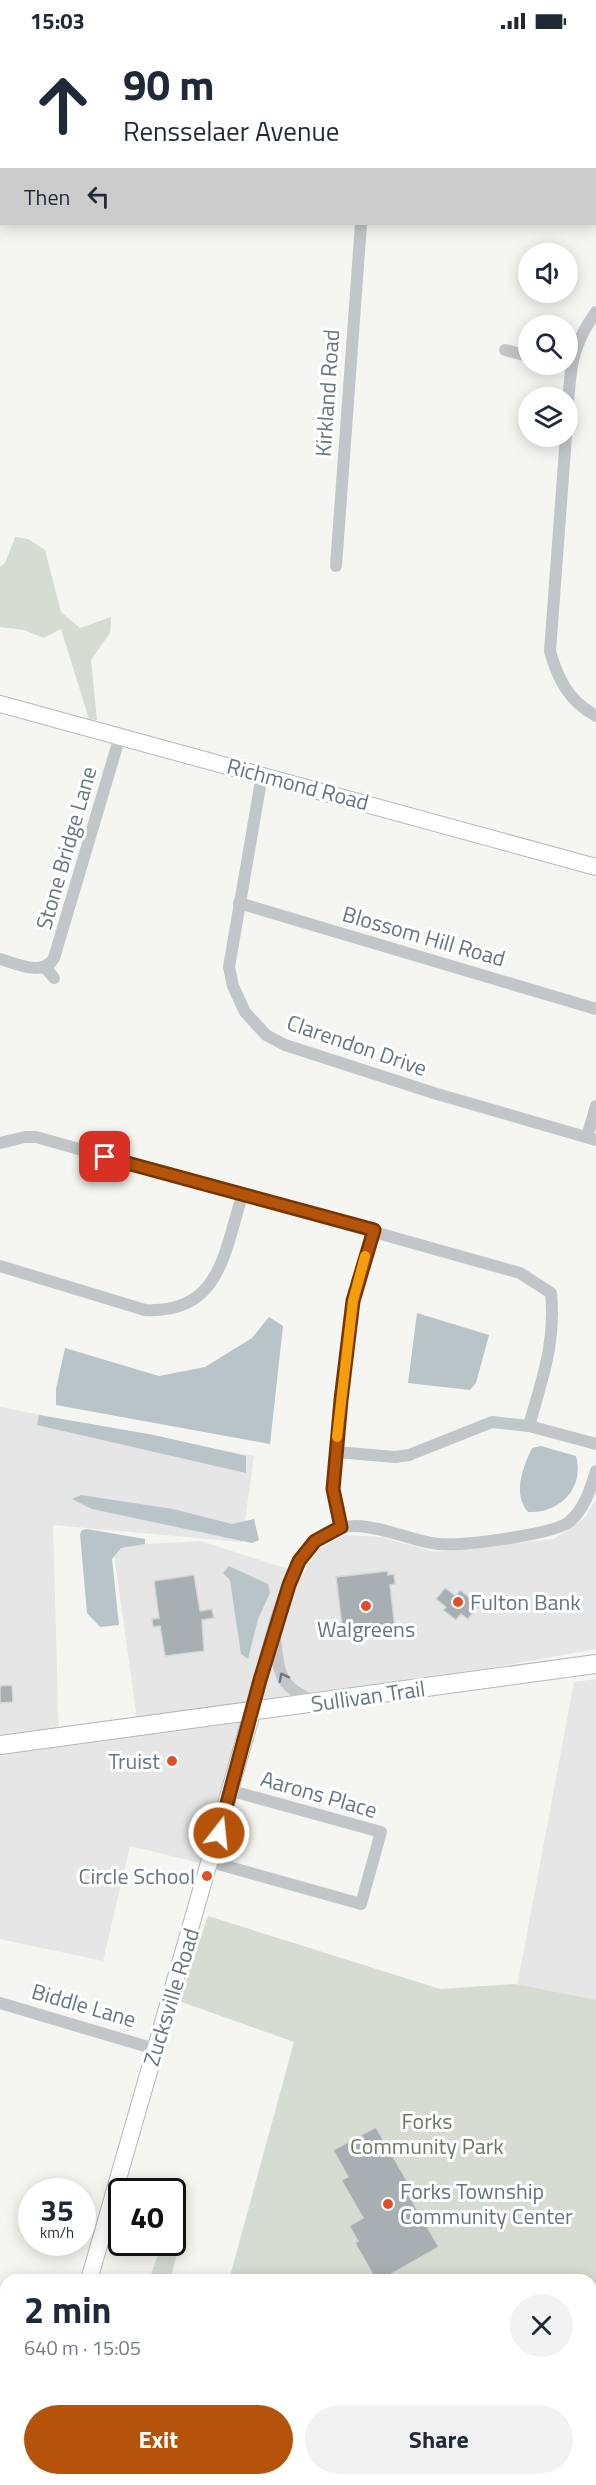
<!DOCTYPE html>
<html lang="en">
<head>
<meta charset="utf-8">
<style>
	:root { --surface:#fff; --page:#f2f2f3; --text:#1f2937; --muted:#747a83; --accent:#b45309 }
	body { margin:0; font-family:"Titillium Web",sans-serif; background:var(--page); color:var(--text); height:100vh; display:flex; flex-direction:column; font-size:22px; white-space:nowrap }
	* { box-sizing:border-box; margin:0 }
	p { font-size:20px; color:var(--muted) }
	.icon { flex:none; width:33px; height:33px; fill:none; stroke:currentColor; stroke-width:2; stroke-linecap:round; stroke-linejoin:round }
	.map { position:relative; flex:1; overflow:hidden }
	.panel { position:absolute; left:0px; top:2232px; width:597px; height:212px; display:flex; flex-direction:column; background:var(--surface); border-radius:18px 18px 0 0; box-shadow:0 3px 15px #0003 }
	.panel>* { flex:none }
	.top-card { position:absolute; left:0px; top:0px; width:597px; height:183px; box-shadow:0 3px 15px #0003; background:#fff; color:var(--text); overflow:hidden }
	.controls { position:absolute; left:518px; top:201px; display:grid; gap:12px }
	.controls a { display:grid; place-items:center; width:60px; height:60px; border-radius:50%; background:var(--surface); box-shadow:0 3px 15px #0003; font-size:30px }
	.speed { position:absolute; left:18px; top:2136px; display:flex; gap:12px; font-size:30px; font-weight:700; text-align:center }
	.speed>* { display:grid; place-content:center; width:78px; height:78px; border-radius:50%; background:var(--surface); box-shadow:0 3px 15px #0003; line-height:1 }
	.speed small { font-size:15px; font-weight:400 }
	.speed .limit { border:3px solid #111; border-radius:9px; background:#fff; color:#111 }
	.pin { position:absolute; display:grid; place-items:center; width:51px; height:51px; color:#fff; margin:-26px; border-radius:12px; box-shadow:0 3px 9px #0006 }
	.me { position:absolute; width:66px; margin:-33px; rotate:16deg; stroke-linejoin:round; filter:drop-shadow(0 0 4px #0008) }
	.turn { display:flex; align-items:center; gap:21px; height:126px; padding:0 24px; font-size:27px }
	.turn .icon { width:78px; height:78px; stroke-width:2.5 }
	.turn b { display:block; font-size:42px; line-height:51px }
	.then { display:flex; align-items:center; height:57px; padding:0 24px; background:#0003; gap:12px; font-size:22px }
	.round { display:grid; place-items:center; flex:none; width:63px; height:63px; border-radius:32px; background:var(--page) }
	.summary { display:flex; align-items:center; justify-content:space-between; height:102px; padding:0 24px }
	h1 { font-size:36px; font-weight:700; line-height:45px }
	.button { display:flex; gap:12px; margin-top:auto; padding:12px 24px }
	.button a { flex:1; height:69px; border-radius:36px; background:var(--accent); color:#fff; font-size:24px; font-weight:700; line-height:69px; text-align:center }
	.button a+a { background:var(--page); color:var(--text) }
	.status { display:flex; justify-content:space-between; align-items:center; height:42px; padding:0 30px; background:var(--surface); direction:ltr }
	.status svg { height:16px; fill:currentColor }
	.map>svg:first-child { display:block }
</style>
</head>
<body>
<div class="status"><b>15:03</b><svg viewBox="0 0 49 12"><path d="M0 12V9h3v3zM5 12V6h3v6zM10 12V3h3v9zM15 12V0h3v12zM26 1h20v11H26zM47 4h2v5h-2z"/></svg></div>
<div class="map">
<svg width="596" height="2443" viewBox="0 0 596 2443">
	<rect width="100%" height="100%" fill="#f5f5f1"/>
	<g fill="#e5e6e5">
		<path d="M0,1365L254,1414L242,1500L53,1483L59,1701L138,1684L113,1504L200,1499L304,1532L316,1509L345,1493L381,1495L434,1510L554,1497L585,1476L596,1457V1607L243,1670L200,1821L130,1804L103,1919L0,1897Z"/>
		<path d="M596,1637V1989L514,1961L574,1640Z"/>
	</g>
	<g fill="#d6dcd2">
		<path d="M15,495L28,497L45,508L61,570L80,586L111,575L110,591L91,618L97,678L89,677L61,587L44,596L24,588L0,585V525L5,521Z"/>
		<path d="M208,1874L440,1947L515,1942L596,1958V2443H315L293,2438H591V2238H229L294,2000L179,1959Z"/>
		<path d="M173,2197L180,2201L170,2238H149L162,2201L172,2200Z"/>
	</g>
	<g fill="#b8c4c7">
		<path d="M417,1271L489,1293L476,1341L470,1348L408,1341Z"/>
		<path d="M269,1275L283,1284L270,1402L56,1363V1347L65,1306L159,1334L205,1325L252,1296Z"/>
		<path d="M39,1373L154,1393L246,1414V1431L37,1383Z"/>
		<path d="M541,1404L576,1414C585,1446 559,1472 528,1470C512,1452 523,1425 532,1406Z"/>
		<path d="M81,1453L173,1467L232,1482L254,1477L259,1498L252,1501L92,1467L72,1457Z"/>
		<path d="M87,1487L145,1497V1502L121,1506L112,1517L119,1583L100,1585L87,1571L80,1492L82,1488Z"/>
		<path d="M229,1524L268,1542L270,1551L258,1577L248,1617L241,1612L230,1538L223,1531Z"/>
	</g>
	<g fill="#a7afb3" stroke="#d6d6d4" stroke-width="1.5">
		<path d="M388,1529V1533L394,1532L395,1542L390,1543L395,1586L343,1592L336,1535Z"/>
		<path d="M194,1533L200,1569L212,1567L214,1576L202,1578L204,1609L165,1614L160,1584L153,1585L152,1577L159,1576L154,1539Z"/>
		<path d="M445,1546L456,1554L460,1548L479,1563L468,1577L461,1572L456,1578L443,1568L446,1565L436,1557Z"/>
		<path d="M12,1643L13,1660L0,1661V1644Z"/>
		<path d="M376,2085L413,2149L408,2152L439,2205L381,2238H376L355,2201L358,2199L349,2184L363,2176L341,2138L348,2135L333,2108Z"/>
	</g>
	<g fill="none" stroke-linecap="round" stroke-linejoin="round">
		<defs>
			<g id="secondary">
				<path d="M0,662L596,825"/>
				<path d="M89,2238L252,1671"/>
				<path d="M29,2443L31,2438"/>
			</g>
			<path id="primary" d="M0,1703L596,1622"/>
		</defs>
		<use href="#secondary" stroke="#b3b8bb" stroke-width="18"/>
		<use href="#primary" stroke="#b3b8bb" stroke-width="20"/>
		<g stroke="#c3c6c9" stroke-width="12">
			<path d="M27,0L29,2"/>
			<path d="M88,2H105"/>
			<path d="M400,2V0"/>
			<path d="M0,111H2"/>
			<path d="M505,308L528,314"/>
			<path d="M567,378C570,334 569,306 596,270"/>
			<path d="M566,394L550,609C558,638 569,659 596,674"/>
			<path d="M336,524L361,182"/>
			<path d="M262,733L229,925L233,944L245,970L266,993L285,1003L437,1052L596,1098"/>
			<path d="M239,861L596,967"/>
			<path d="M0,917C18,922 43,935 54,916L120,694"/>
			<path d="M45,925L54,936"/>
			<path d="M587,1095L596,1064"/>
			<path d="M0,1101L25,1095H36L520,1231L551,1251C556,1302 542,1336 529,1384"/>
			<path d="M0,1224L145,1268C220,1272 224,1211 242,1154"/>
			<path d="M336,1410L395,1415L409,1413L492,1380L529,1384L596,1402"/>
			<path d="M341,1485L333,1447L346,1311L357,1239L374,1188"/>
			<path d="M275,1595C279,1630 278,1645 314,1659"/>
			<path d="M252,1671C263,1624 281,1535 314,1501C349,1464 399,1498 439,1502C463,1504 551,1493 569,1480C584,1468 591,1446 596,1429"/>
			<path d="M211,1820L361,1862L381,1790L232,1749"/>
			<path d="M0,1961L155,2007"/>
			<path d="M0,2280L6,2282"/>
		</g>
		<use href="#secondary" stroke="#fff" stroke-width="16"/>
		<use href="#primary" stroke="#fff" stroke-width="18"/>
	</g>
	<defs><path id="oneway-chevron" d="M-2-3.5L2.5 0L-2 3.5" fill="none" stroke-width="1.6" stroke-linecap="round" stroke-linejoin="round" transform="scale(1.5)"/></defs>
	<use stroke="#6a7985" href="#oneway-chevron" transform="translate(283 1635) rotate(-117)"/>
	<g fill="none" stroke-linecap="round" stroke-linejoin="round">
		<defs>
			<path id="route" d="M105,1115L374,1188L353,1259L341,1358L333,1447L341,1485L315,1499L299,1519L289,1543L260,1638L219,1791"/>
		</defs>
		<use href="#route" stroke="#753606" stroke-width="15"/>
		<use href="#route" stroke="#b45309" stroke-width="10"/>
		<path stroke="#f59e0b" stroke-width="10" d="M337,1395L353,1259L365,1214"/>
	</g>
	<g fill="#dd512a" stroke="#fff" stroke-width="2">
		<circle cx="458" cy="1560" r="6"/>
		<circle cx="366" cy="1564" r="6"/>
		<circle cx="172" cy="1719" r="6"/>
		<circle cx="207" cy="1834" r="6"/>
		<circle cx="388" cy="2162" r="6"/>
	</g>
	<g text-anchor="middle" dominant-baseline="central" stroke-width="6" stroke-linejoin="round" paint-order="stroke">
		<g font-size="22" fill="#657581" stroke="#fff">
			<text transform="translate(327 351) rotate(-86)">Kirkland Road</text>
			<text transform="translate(298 742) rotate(15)">Richmond Road</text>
			<text transform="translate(66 806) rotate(-74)">Stone Bridge Lane</text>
			<text transform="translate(424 894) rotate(16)">Blossom Hill Road</text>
			<text transform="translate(357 1003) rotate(19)">Clarendon Drive</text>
			<text transform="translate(368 1654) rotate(-8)">Sullivan Trail</text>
			<text transform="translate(319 1752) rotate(16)">Aarons Place</text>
			<text transform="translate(171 1955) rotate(-73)">Zucksville Road</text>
			<text transform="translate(84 1963) rotate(16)">Biddle Lane</text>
		</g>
		<g font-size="22" fill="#657581" stroke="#fff" text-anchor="start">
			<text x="470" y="1560">Fulton Bank</text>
			<text x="366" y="1587" text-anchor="middle">Walgreens</text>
			<text x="160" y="1719" text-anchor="end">Truist</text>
			<text x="195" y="1834" text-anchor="end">Circle School</text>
			<text x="400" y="2149">Forks Township<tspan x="400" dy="25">Community Center</tspan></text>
		</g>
		<g font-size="22" fill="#687963" stroke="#fff">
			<text x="427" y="2079">Forks<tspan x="427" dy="25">Community Park</tspan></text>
		</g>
	</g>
</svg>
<div class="controls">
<a><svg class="icon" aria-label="sound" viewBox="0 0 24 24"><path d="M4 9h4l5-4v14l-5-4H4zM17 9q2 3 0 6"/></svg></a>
<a><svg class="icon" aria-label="search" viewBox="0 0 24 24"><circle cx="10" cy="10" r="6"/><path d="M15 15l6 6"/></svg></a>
<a><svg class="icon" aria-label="layers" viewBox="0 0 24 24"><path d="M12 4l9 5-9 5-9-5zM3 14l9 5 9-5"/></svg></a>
</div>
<div class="speed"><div>35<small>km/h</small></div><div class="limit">40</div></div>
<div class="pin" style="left:105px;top:1115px;background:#d93025"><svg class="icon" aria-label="arrive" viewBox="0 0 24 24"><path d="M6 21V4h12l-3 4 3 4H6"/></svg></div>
<svg class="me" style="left:219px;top:1791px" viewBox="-20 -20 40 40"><circle r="17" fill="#b45309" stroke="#fff" stroke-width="3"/><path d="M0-11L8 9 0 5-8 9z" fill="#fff"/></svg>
<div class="top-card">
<div class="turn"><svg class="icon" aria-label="ahead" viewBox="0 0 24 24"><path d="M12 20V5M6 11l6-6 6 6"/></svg><div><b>90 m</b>Rensselaer Avenue</div></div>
<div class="then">Then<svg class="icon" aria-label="left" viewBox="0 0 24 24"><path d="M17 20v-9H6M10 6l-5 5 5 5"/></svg></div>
</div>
<section class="panel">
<div class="summary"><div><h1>2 min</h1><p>640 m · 15:05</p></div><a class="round"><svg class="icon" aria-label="close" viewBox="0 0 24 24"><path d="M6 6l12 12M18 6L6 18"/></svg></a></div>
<div class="button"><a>Exit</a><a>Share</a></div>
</section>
</div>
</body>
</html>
